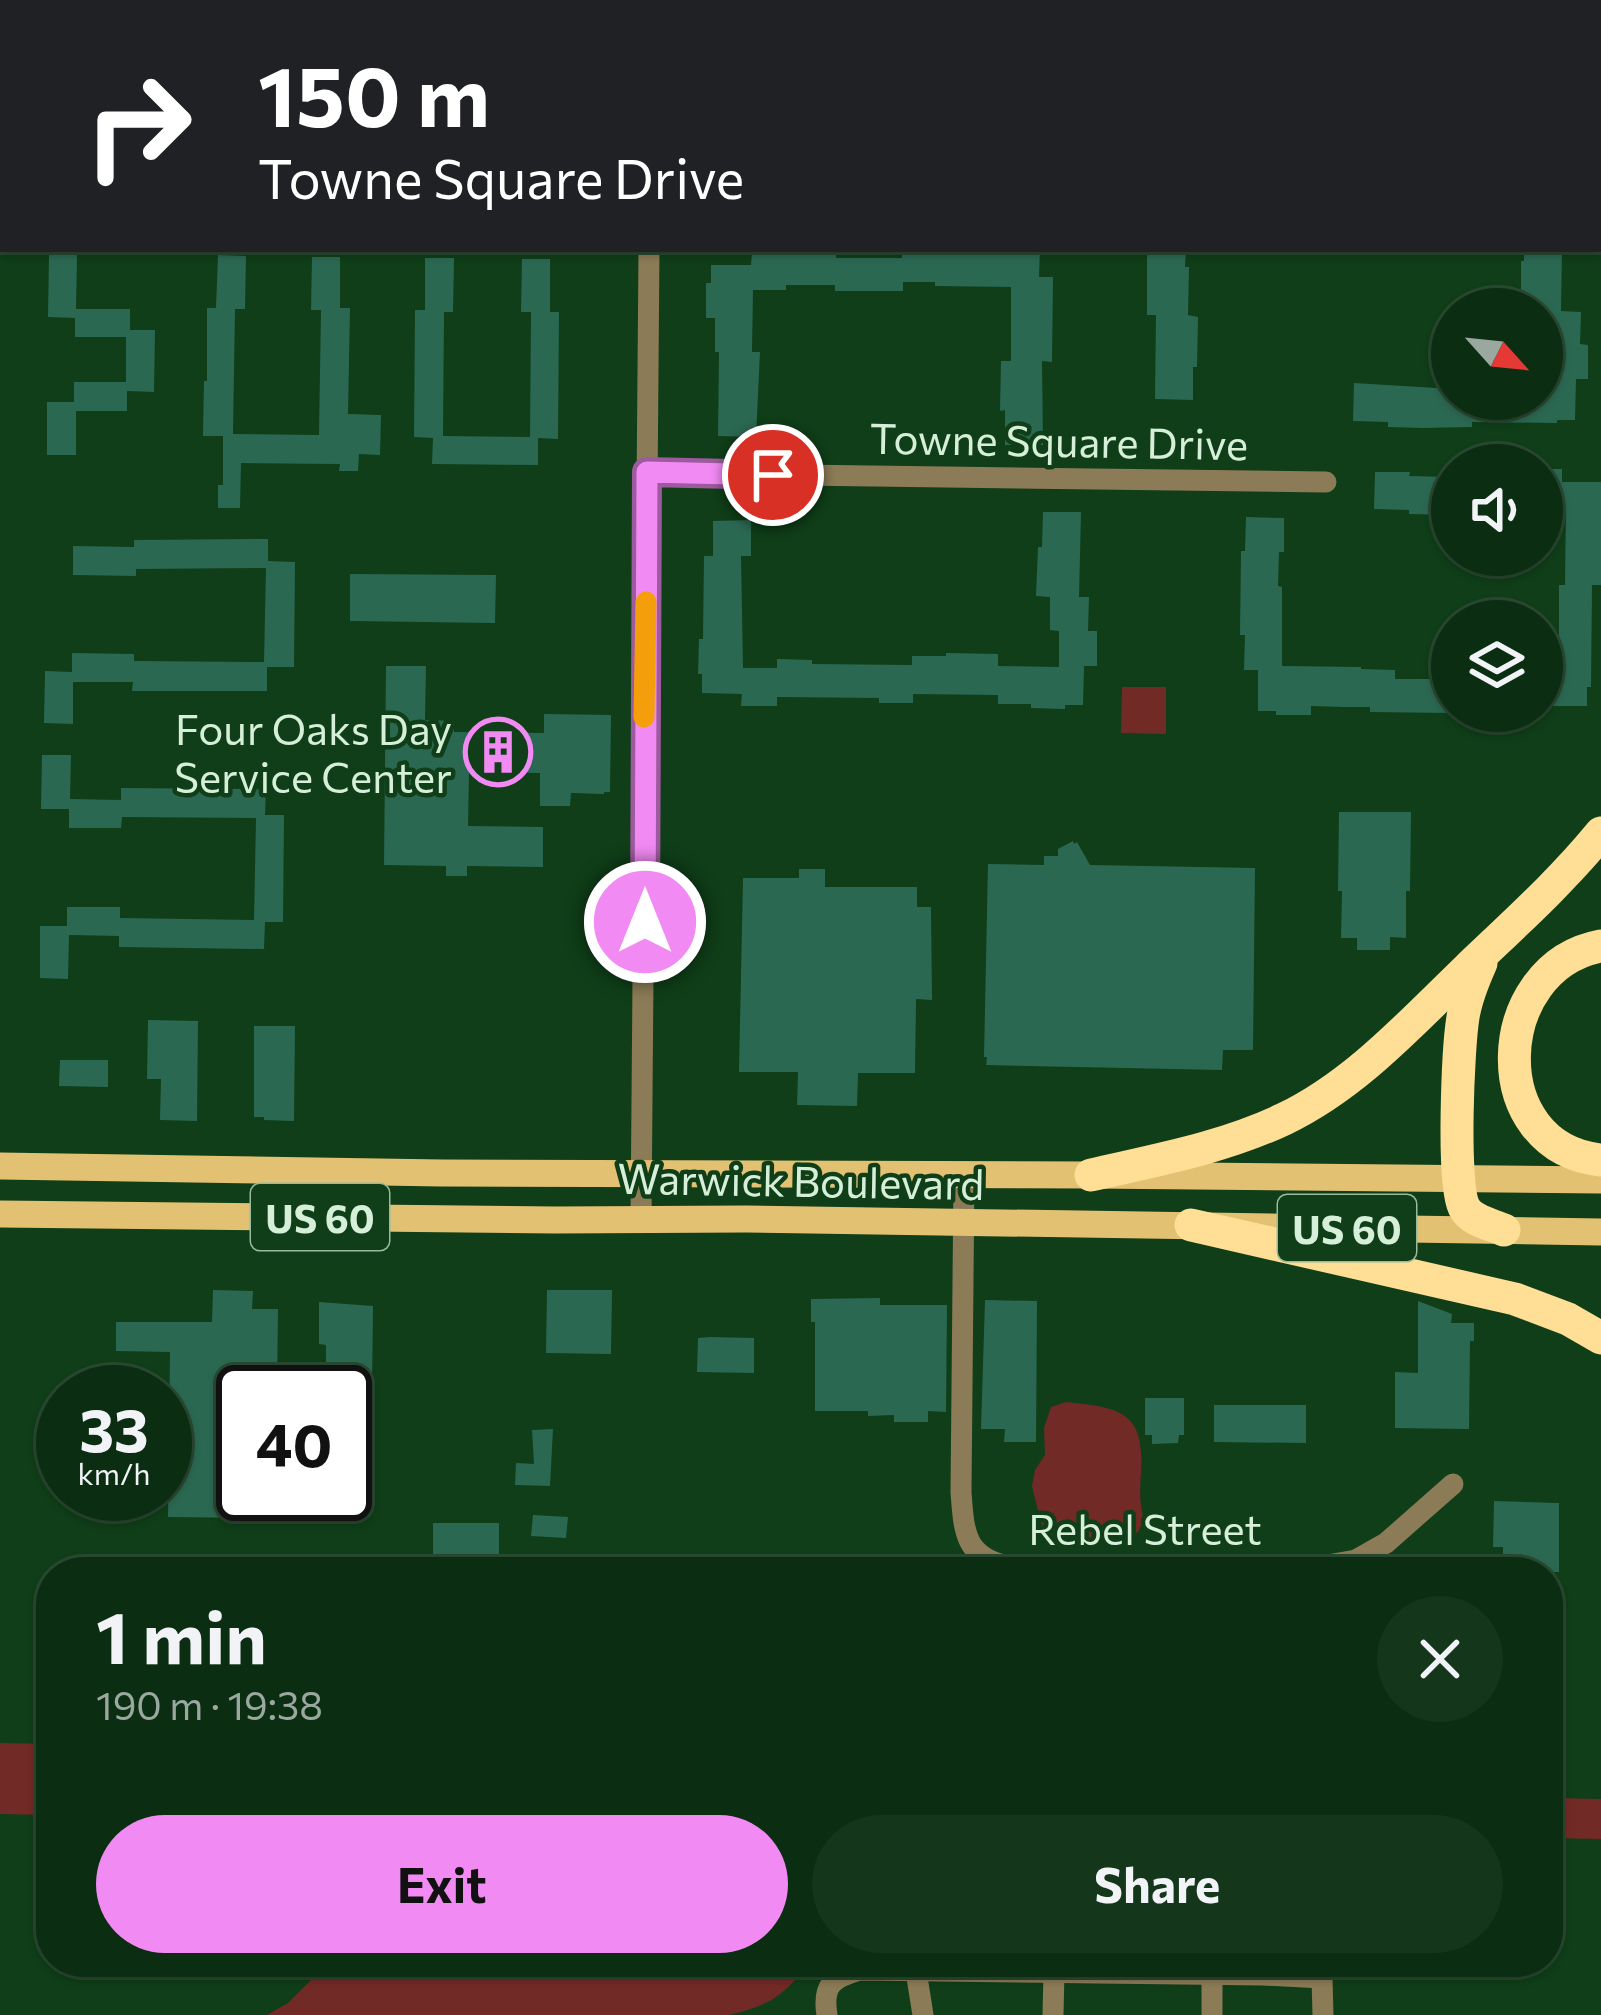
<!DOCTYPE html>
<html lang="en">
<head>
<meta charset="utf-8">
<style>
	:root { --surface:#0b2e12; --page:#14361b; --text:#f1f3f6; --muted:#9aa89f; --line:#2b4a32; --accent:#f28af3 }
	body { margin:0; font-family:Commissioner,sans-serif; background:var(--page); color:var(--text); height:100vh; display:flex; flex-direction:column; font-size:45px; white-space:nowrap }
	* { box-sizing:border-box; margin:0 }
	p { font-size:39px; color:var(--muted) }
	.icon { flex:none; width:66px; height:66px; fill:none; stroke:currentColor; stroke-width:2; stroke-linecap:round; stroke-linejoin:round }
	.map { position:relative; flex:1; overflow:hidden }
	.details { position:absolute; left:36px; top:1557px; width:1527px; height:420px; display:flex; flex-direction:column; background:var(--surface); border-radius:48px; box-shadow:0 3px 9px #0004,0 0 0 3px var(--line) }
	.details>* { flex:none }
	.banner { position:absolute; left:0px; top:0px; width:1602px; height:252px; box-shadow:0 3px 9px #0004,0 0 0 3px var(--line); background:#202124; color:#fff; overflow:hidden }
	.needle { width:78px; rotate:117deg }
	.controls { position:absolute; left:1431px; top:288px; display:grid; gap:24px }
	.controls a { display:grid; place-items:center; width:132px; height:132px; border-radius:50%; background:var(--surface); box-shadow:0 3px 9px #0004,0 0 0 3px var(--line); font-size:60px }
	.speed { position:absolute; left:36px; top:1365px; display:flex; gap:24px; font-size:60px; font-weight:700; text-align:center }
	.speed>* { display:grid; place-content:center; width:156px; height:156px; border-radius:50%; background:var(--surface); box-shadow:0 3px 9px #0004,0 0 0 3px var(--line); line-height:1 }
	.speed small { font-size:30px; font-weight:400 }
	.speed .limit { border:6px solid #111; border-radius:18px; background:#fff; color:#111 }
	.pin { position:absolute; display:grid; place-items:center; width:102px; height:102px; color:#fff; margin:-51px; border:6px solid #fff; border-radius:50%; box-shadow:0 3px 12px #0007 }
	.me { position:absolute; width:132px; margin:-66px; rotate:0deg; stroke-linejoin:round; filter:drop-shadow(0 0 9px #0008) }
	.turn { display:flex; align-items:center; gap:42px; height:252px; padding:0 60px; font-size:54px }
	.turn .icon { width:156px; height:156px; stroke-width:2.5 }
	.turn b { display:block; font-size:84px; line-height:102px }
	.round { display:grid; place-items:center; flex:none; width:126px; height:126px; border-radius:63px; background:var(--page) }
	.head { display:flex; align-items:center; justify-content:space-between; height:204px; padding:0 60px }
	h1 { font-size:72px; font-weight:700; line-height:90px }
	.cta { display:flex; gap:24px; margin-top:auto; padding:24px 60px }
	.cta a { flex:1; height:138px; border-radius:72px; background:var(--accent); color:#111; font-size:48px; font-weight:700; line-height:138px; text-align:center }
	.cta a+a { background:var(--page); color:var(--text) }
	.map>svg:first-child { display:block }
</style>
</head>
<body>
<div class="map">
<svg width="1601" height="2015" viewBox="0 0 1601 2015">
	<rect width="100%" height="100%" fill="#0f3e18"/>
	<g fill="#722a26">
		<path d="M1122,687H1166V734L1121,733Z"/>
		<path d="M1066,1402C1119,1408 1145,1410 1141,1472C1140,1488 1139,1503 1144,1519L1138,1532L1111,1543H1080L1054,1537L1042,1527L1032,1486L1035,1470L1045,1455L1044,1428L1051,1407Z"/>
		<path d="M0,1743L51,1744V1815L0,1814Z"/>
		<path d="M1548,1798L1601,1799V1839L1548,1838Z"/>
		<path d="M340,1962H811C781,1997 774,2003 730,2015H267L288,2003L314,1977Z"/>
	</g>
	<g fill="#2b6852">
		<path d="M786,249H836V258H902V249H1040L1039,277H1053L1052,362L1042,361L1043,445H1005V410L1000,411L1001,361H1011V287L935,286V282H903V291H835V285H786V290H753L752,352H760L756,437L718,436L719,352H715V318H706V283H711V265H751L752,252H786Z"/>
		<path d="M1147,249H1186L1185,267H1189L1188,315L1198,317L1197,367H1193V400L1155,399L1156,315H1147Z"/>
		<path d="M1524,249H1562L1561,311L1581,312L1580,344L1588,345V379H1576L1575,420H1557V423L1472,422V427L1422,428L1388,427V422L1353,421L1354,383L1452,389V399H1542V385L1550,386L1551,346L1542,345V309H1521V261H1524Z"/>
		<path d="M49,255H77L76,309H130V330H155L154,392L127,391V411H76V455H47V402H74V382H126V337H75V318L48,317Z"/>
		<path d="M218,255L246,256L245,309H235L233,434L319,435L321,310H311L312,257H340V308H350L348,414L381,415L380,455L359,454L358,471H339L340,464L241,463L240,508H218V485H223V436H203L204,381H207V308H216Z"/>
		<path d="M425,258H454L453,312H444L443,436L530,437L531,312H521L522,259H550V312H559L558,439L538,438V465L432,464L433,438L414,437L415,310H425Z"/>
		<path d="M1542,469H1562V482H1601V585H1592L1591,687H1587V706H1542V680H1553L1554,652H1559V585H1565L1566,507H1542Z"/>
		<path d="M1375,472H1410L1409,476L1452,477V515L1409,514V510L1374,509Z"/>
		<path d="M1043,512H1081L1079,597H1089L1088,631H1097V666H1084L1083,705H1065V709L1031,708V704H998V695L913,694V703H879V698L777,697V706H741L742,694L702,693V674H698L699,639H703L704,556H713V521L751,520V556H741L743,668H777V659L812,660V664L912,665V656H946V653L998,654V666L1059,667V631L1050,630V597L1036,596L1038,547H1042Z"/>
		<path d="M1246,517L1284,518V552H1279L1278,586L1282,587V666L1361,667V669L1395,670V679H1452V713L1370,712V707H1344L1311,706V715H1276V711H1258V670H1244L1245,635H1240L1241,551H1245Z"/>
		<path d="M268,539V561L295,562L294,667H267V691H132L133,682H73V724L44,723L45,671L72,672V653L134,654V661L264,662L266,568L136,569V576L73,575V546L134,547V540Z"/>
		<path d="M350,574L496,575L495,623L350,621Z"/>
		<path d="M386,666H426L425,720L454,721V732L544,733V714L611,715L610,792H604V794L571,793L570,806H540V773L469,772L468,826L543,827V867L467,866V876H446V866L384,865Z"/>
		<path d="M42,755H71L70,799L121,800V788L266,789L265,815H284L283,922H265L264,949L119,947V936L69,935L68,979L40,978V926H67V907H120V918L254,920L256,818L122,817L121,828H69V809H41Z"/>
		<path d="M1339,812H1411L1410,891H1406V938L1390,937V950H1357V938H1341L1342,891H1338Z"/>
		<path d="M1073,841L1074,844L1077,842L1090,865L1255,868L1253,1050H1223L1222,1070L986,1065L987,1057H984L988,864L1044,865V856H1058V849Z"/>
		<path d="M799,869H825V887H917V907H931L932,1000L916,999L915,1073H858L857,1106L797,1105L798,1072H739L743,878H799Z"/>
		<path d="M148,1020L198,1021L197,1121L160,1120L161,1079H147Z"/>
		<path d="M254,1026H295L294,1121L264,1120V1117H254Z"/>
		<path d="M60,1060H108V1087L59,1086Z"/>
		<path d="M213,1290L253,1291L252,1309H278L277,1392H243V1494H263V1518L168,1517L170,1352L116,1351V1322H212Z"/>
		<path d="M547,1290H612L611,1354L546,1353Z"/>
		<path d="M880,1298V1305H947L946,1412L928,1411V1422H894V1415L868,1416V1411H815V1322H811V1299Z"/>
		<path d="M985,1300L1037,1301L1036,1442H1004L1005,1429H981Z"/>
		<path d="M1418,1301L1452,1314L1451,1323H1474V1341H1470L1469,1429L1395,1428V1372L1418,1373Z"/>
		<path d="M319,1302L373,1306L372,1387L326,1386V1345L319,1344Z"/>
		<path d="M710,1337L754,1338V1373L697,1372L698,1338Z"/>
		<path d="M1145,1398H1184V1435H1179L1178,1443L1152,1444V1435H1145Z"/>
		<path d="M1214,1405H1306V1443L1214,1442Z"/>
		<path d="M553,1429L550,1486L515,1485L516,1463L534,1464L532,1430Z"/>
		<path d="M1494,1501L1559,1503V1572H1526V1557L1503,1556V1547H1493Z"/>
		<path d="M533,1515L568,1517L566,1538L531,1536Z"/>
		<rect x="433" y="1523" width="66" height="37"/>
	</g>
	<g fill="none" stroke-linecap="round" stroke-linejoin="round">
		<g stroke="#8b7b56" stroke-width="21">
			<path d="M0,188H3"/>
			<path d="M647,473L1326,482"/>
			<path d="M964,1176L961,1492C964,1531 964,1557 1008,1566L1310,1568L1356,1560L1386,1543L1453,1484"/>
			<path d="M641,1220L649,249"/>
			<path d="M916,1971L923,2015"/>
			<path d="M1212,1975V2015"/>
			<path d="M827,2015C822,1984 833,1978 860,1970L1264,1975L1322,1978L1323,2015"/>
			<path d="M1053,2015L1054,1972"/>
		</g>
		<g stroke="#e3c173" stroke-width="27">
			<path d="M0,1166L442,1173L1091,1175L1601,1180"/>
			<path d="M0,1214L555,1220L746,1219L1601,1232"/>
		</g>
		<g stroke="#ffde95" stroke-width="33">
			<path d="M1551,0L1553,3"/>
			<path d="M1599,8L1601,12"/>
			<path d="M1599,95L1601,100"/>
			<path d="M1601,946C1489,967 1482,1148 1601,1160"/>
			<path d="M1481,963C1473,981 1466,998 1463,1017C1458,1048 1452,1183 1464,1207C1471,1221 1490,1224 1504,1230"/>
			<path d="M1091,1175C1156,1160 1223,1148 1284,1119C1355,1085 1410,1024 1467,969C1513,925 1561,882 1601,833"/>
			<path d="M1191,1225L1515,1299L1568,1319L1601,1338"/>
		</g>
	</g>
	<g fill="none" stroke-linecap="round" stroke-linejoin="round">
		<defs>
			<path id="route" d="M645,922L647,472L773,475"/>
		</defs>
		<use href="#route" stroke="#9d5a9e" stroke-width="30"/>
		<use href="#route" stroke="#f28af3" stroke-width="21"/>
		<path stroke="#f59e0b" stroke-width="21" d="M644,717L646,602"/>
	</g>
	<defs>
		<symbol id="building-ring" viewBox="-11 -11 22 22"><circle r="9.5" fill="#0f3e18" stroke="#f28af3" stroke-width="1.5"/><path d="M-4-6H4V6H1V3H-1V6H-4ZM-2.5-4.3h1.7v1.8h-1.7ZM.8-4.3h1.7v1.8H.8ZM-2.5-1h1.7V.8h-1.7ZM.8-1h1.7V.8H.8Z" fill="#f28af3"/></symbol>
	</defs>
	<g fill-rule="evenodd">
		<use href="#building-ring" x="460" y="714" width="76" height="76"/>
	</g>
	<g text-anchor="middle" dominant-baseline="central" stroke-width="9" stroke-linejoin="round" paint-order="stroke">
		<g fill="#0f3e18" stroke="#9aba9e" stroke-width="3">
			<rect x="251" y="1184" width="138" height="66" rx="9"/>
			<rect x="1278" y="1195" width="138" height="66" rx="9"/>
		</g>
		<g font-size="39" font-weight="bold" fill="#d6efd8">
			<text x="320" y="1217">US 60</text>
			<text x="1347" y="1228">US 60</text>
		</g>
		<g font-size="42" fill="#d6efd8" stroke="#0f3e18">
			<text transform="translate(1059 440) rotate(1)">Towne Square Drive</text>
			<text transform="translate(801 1180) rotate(1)">Warwick Boulevard</text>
			<text x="1145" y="1528">Rebel Street</text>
		</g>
		<g font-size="42" fill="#d6efd8" stroke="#0f3e18" text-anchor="end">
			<text x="452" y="728">Four Oaks Day<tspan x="452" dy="48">Service Center</tspan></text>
		</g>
	</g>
</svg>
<div class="controls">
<a><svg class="needle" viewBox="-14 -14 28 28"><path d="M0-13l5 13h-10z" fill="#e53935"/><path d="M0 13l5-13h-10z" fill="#9aa89f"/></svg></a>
<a><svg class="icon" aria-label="sound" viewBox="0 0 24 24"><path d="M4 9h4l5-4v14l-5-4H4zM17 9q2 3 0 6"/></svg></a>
<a><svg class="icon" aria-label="layers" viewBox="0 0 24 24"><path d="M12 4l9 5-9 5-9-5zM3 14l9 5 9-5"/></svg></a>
</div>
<div class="speed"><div>33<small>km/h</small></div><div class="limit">40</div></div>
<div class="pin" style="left:773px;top:475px;background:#d93025"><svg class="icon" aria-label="arrive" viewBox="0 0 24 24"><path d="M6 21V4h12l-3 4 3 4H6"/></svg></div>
<svg class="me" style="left:645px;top:922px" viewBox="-20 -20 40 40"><circle r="17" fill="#f28af3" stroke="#fff" stroke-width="3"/><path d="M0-11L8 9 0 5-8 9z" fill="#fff"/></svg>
<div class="banner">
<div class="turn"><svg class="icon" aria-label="right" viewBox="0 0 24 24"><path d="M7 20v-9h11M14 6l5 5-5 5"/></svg><div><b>150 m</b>Towne Square Drive</div></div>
</div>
<section class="details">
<div class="head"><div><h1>1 min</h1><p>190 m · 19:38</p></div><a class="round"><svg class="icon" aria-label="close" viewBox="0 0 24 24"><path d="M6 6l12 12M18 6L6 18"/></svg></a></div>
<div class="cta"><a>Exit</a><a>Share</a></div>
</section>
</div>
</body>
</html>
